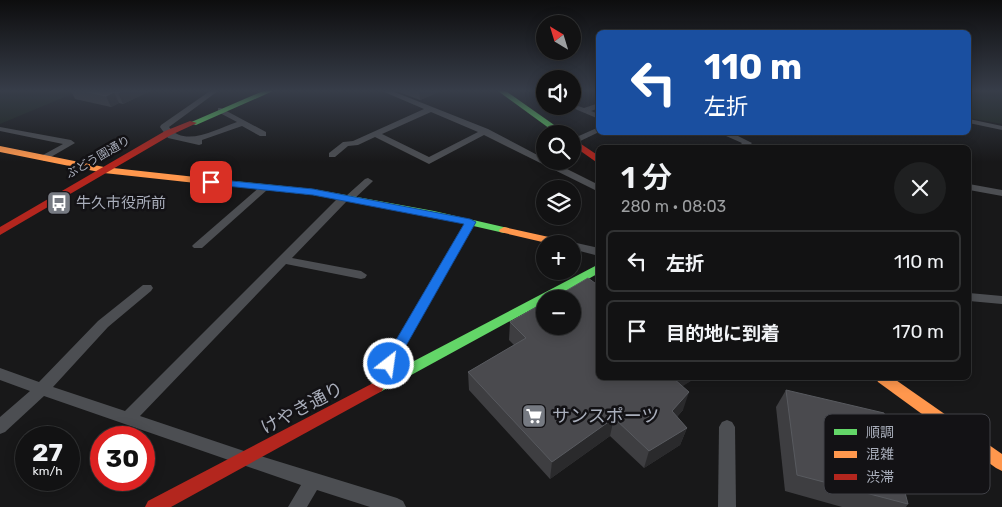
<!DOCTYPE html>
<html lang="ja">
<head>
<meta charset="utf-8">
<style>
	:root { --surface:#121213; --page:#1f2021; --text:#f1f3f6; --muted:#9c9ea0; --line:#313233 }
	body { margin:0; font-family:Rubik,"Noto Sans JP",sans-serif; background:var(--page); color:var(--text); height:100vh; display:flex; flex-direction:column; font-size:19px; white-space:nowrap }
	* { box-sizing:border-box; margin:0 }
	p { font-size:16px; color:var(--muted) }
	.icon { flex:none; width:28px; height:28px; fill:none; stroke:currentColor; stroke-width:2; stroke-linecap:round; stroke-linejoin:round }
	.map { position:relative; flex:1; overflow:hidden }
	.sheet { position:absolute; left:596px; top:145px; width:375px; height:235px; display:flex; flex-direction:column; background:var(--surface); border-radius:8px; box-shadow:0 2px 12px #0003,0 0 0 1px var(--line) }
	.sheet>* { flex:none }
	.guide { position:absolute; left:596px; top:30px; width:375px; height:105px; border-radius:8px; box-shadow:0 2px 12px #0003,0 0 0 1px var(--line); background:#1a4fa0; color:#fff; overflow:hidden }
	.needle { width:32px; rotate:322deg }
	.buttons { position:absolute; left:536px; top:15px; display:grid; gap:10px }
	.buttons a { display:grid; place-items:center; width:45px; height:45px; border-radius:50%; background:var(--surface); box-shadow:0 2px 12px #0003,0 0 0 1px var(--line); font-size:25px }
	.speed { position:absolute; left:15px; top:426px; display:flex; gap:10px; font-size:25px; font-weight:700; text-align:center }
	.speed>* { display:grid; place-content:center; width:65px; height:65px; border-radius:50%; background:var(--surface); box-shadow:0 2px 12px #0003,0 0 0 1px var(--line); line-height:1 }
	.speed small { font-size:12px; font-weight:400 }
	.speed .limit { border:8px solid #d22; background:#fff; color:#111 }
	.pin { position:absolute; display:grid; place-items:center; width:42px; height:42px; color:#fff; margin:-21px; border-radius:10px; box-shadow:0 2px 8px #0006 }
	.me { position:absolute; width:55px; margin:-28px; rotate:30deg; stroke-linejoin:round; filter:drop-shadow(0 0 4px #0008) }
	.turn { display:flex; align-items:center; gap:18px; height:105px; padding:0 25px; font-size:22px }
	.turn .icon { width:65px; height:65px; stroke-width:2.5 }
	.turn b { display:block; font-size:35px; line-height:42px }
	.round { display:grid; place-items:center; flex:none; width:52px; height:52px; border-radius:26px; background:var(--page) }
	.head { display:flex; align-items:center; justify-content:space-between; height:85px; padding:0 25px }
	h1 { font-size:30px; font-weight:600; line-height:38px }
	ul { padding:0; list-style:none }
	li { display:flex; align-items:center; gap:15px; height:62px; margin:0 10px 8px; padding:0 15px; border:2px solid var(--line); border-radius:8px }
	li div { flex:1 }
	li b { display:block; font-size:19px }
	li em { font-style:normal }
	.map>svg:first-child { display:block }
</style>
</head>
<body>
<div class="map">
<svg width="1002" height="507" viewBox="0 0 1002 507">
	<rect width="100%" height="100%" fill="#181819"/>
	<g fill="#1c241d">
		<path d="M0,91H79L0,124Z"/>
		<path d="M969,91H1002V124L969,118Z"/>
	</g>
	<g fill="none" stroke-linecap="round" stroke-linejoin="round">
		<g fill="#4c4e52" fill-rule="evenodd">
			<path d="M210,91H218L169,127C185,148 216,129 237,122L218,112V108H221L266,132V136H260L242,126L202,140V144L199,145L168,138L160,127L161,125Z"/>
			<path d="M382,91H392L488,129L545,159V161H551L599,185V192L484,135L429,164L375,137L358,145L348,146L335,157H329V153L343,142L353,141L424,109ZM431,112L478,132L429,157L382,134Z"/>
			<path d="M572,91H581L572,96Z"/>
			<path d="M599,103V108L591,111L599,114V119L568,106H572V104L584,108Z"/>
			<path d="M969,119L1002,126V130L969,123Z"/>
			<path d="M0,127L71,140L75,143L44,161L40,158L41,156L63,144L0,131Z"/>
			<path d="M599,127V132L572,145V139Z"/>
			<path d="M717,132H730L752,143L747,148H737L742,143Z"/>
			<path d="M368,178L373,181L371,183L352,201L346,202L292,258L361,271L367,275L365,278L361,279L286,264L140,416L244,451L397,498L403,501L406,507H370L317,490L307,507H288L301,485L44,396L5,432L0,434V417L30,391L0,380V368L39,382L98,321L143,285H151L153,288L151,291L108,327L53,387L125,411L340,196H346L365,179Z"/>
			<path d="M969,184L1002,190V196L969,190Z"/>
			<path d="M264,185L269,188L267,190L202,248H194L192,246L194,244L261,186Z"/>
			<path d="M470,219L475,222L396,363L405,376L403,380C392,384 387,373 382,364L465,222Z"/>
			<path d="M572,242L599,248V256L572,249V244H567Z"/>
			<path d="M969,293L1002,296V304L969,301Z"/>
			<path d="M727,420L732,422L735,427L736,507H718L719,427L722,422Z"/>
		</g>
		<g fill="#63d668" fill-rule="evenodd">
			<path d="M263,91H273L196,125L189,123Z"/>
			<path d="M498,91H506L567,134H557Z"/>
			<path d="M214,179L313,189L434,211L508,228L509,230L504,233L434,217L313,195L211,184L209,182Z"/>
			<path d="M599,264V273L552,299H545V302L382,391L377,393L372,391L370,387L372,383Z"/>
		</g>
		<g fill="#ff974d" fill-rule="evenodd">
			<path d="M0,146L104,167L214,179L219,182L214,185L104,173L0,152Z"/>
			<path d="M504,227L567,241L572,244H551L500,232L499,230Z"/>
			<path d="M876,378H893L1002,454V471L996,468L878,382Z"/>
		</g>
		<g fill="#b3261e" fill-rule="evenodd">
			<path d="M190,121L197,123L171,135L0,235V227L165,131Z"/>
			<path d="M572,138L599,156V164L572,145Z"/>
			<path d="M377,381L382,383L384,387L382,391L171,507H145L148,501Z"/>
		</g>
	</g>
	<g fill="#3e3e41">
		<path d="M71,91H150L123,104L119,103L111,107L75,99Z"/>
		<path d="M396,91H441L420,100Z"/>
		<path d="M510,322L599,378H695L694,379L682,386L683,410L677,417L687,428L680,445L644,468L610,436L550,479L469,390L468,372L514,345L509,340Z"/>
		<path d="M786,390L908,504L906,507H842L785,491L776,407Z"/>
	</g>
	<g fill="#2a2a2c">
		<path d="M122,91H150L123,104L118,93Z"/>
		<path d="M419,91H441L420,100Z"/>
		<path d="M114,92L119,103L111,107L106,96Z"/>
		<path d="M673,378H695L694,379L667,396Z"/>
		<path d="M689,392L683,410L666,429L672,411Z"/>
		<path d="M614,418L610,436L550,479L552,462Z"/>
		<path d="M687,428L680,445L644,468L649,451Z"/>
	</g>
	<g fill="#4a4a4e" stroke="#585a5f">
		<path d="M84,91H122L118,93L114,92L106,96Z"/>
		<path d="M588,278L599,286V378H674H673L689,392L672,411L687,428L649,451L614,418L552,462L468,372L526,338L510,322L545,302V326H572V299H552Z"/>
		<path d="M786,390L884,413L908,504L797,475Z"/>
	</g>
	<linearGradient id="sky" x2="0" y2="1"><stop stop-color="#0d0d0e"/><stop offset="0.56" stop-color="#373d49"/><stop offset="1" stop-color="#373d49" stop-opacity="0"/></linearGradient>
	<rect width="1002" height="162" fill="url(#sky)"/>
	<path fill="#1a73e8" stroke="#114b97" d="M211,179L313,189L470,219L476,222L394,367H384L382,364L464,224L313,195L207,184L206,182Z"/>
	<defs>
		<symbol id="bus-square" viewBox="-11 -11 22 22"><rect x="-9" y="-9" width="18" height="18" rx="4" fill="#767a82" stroke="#131215"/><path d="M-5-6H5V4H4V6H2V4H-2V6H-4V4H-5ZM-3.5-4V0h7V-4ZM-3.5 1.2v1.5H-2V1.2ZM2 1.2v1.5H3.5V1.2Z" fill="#fff"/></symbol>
		<symbol id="supermarket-square" viewBox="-11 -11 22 22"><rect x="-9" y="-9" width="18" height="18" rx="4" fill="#767a82" stroke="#131215"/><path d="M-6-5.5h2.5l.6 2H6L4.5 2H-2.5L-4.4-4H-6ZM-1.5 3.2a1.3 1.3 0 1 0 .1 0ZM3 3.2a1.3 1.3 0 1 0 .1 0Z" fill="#fff"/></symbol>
	</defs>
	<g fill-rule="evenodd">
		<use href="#bus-square" x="45" y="189" width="28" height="28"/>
		<use href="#supermarket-square" x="520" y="402" width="28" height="28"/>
	</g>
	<g text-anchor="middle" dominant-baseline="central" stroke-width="5" stroke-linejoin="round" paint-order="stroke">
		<g font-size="12" fill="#a9aebb" stroke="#131215">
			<text transform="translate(98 157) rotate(-30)">ぶどう園通り</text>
		</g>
		<g font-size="15" fill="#a9aebb" stroke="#131215" text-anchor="start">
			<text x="76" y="203">牛久市役所前</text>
		</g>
		<g font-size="18" fill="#a9aebb" stroke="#131215">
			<text transform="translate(302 408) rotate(-28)">けやき通り</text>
		</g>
		<g font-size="18" fill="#a9aebb" stroke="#131215" text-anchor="start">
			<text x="552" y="416">サンスポーツ</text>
		</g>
	</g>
	<rect x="824" y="414" width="166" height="80" rx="8" fill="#131215" stroke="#404147" stroke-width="1"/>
	<rect x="834" y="429" width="23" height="6" fill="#63d668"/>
	<rect x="834" y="451" width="23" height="7" fill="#ff974d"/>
	<rect x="834" y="474" width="23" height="6" fill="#b3261e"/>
	<g font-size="14" fill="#a9aebb">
		<text x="866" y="437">順調</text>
		<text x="866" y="459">混雑</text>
		<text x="866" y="482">渋滞</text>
	</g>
</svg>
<div class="buttons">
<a><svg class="needle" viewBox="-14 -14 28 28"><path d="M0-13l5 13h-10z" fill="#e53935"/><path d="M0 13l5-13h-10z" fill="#9c9ea0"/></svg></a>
<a><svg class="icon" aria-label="sound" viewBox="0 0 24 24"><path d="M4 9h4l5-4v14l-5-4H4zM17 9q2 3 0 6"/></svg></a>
<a><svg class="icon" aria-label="search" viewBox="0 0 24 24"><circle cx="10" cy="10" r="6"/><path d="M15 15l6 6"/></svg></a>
<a><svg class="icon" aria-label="layers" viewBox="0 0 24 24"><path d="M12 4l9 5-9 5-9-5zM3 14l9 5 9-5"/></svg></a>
<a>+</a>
<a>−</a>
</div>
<div class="speed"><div>27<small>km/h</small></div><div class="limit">30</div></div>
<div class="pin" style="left:211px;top:182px;background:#d93025"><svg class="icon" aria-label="arrive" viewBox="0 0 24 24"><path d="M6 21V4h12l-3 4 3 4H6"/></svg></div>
<svg class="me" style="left:389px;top:364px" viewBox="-20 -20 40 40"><circle r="17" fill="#1a73e8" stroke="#fff" stroke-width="3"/><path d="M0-11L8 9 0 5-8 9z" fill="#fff"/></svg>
<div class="guide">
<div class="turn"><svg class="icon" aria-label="left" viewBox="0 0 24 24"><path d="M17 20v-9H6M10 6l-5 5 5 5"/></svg><div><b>110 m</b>左折</div></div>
</div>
<section class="sheet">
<div class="head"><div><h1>1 分</h1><p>280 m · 08:03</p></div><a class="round"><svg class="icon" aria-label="close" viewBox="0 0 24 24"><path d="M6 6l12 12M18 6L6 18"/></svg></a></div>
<ul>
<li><svg class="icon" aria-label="left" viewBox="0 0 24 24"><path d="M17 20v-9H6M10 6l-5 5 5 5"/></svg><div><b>左折</b></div><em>110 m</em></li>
<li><svg class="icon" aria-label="arrive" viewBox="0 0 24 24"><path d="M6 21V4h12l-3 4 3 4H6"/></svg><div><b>目的地に到着</b></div><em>170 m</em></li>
</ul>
</section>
</div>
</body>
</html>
